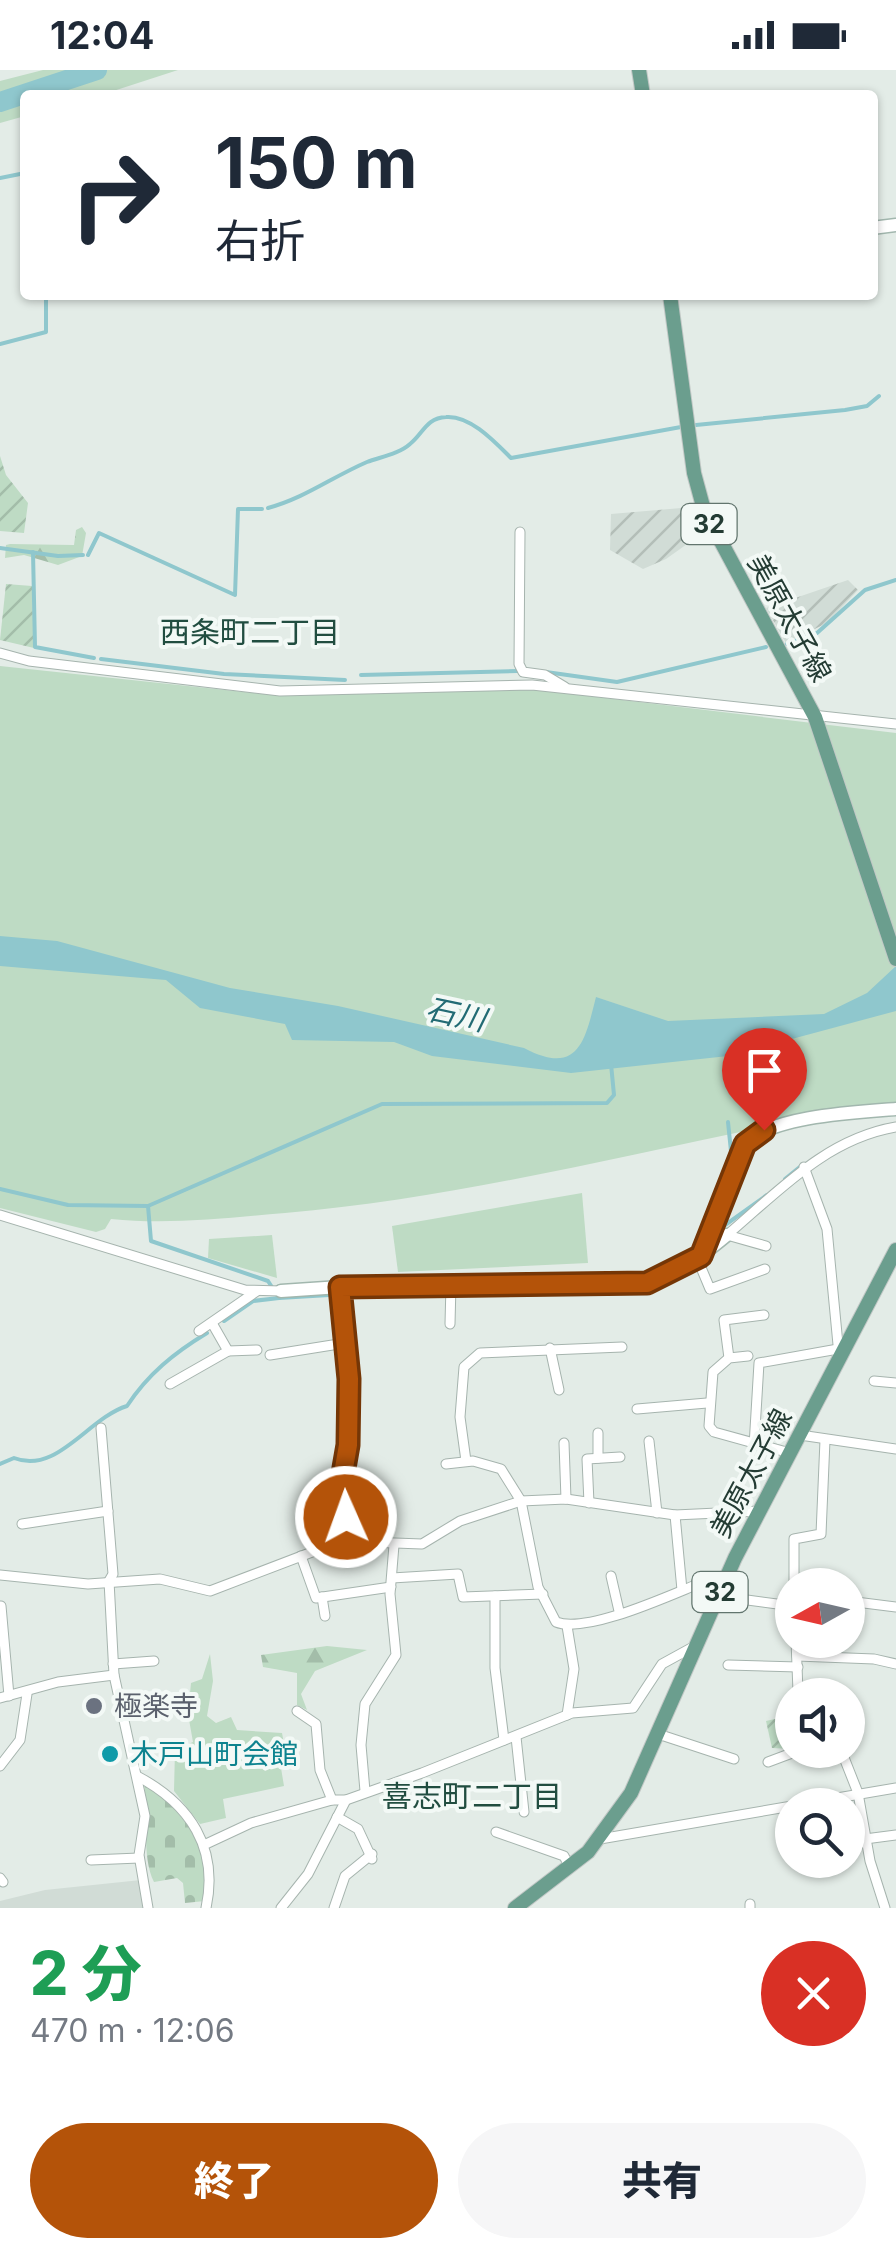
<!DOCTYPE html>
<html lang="ja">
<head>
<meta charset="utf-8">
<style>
	:root { --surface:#fff; --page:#f6f6f7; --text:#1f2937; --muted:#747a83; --accent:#b45309 }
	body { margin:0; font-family:Inter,"Noto Sans JP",sans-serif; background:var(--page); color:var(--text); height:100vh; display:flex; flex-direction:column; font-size:38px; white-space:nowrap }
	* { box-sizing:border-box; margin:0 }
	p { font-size:32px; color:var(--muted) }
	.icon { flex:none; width:55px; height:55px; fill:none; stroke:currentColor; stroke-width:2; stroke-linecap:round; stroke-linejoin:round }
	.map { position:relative; height:1838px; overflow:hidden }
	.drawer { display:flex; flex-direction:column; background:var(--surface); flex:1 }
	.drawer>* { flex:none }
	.banner { position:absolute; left:20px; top:20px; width:858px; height:210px; border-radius:10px; box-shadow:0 2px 8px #0004; background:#fff; color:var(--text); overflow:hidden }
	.needle { width:65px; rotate:262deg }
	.buttons { position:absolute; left:775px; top:1498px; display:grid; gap:20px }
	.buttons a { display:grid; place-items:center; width:90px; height:90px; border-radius:50%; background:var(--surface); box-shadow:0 2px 8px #0004; font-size:50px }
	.pin { position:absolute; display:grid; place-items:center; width:85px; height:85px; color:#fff; margin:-102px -42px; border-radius:50% 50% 50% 0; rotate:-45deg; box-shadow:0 0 10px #0007 }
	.pin .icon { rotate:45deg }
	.me { position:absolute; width:110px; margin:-55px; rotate:358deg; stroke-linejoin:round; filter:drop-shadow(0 0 8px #0008) }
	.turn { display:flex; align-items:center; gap:35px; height:210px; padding:0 30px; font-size:45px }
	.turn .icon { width:130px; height:130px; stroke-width:2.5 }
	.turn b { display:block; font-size:70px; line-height:85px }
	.round { display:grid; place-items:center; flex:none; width:105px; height:105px; border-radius:52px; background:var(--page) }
	.overview { display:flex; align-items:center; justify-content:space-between; height:170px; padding:0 30px }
	h1 { font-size:60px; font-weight:800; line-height:75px; color:#1e9e55 }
	.cta { display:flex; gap:20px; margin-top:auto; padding:20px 30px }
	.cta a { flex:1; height:115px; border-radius:60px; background:var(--accent); color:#fff; font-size:40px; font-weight:800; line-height:115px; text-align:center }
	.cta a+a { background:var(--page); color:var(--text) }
	.status { display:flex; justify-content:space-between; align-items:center; height:70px; padding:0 50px; background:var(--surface); direction:ltr }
	.status svg { height:28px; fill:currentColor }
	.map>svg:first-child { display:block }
</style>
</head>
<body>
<div class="status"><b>12:04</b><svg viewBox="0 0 49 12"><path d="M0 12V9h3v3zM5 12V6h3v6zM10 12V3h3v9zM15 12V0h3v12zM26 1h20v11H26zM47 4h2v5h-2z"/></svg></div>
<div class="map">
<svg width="896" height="1838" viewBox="0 0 896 1838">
	<defs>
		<pattern id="industrial-furrows" width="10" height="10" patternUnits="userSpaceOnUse" patternTransform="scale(2.5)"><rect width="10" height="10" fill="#d1dcd6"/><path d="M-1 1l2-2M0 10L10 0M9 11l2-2" fill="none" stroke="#b3beb8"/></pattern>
		<pattern id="forest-firs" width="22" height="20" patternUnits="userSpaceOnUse" patternTransform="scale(2.5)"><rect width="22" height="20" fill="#bedbc4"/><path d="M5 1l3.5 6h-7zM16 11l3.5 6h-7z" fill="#a3bda9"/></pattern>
		<pattern id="cemetery-stones" width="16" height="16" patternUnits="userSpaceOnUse" patternTransform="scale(2.5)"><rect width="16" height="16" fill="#bedbc4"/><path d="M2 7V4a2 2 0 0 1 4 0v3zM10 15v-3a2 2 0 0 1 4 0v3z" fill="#a3bda9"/></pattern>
		<pattern id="garden-furrows" width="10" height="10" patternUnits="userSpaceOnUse" patternTransform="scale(2.5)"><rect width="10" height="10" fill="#bedbc4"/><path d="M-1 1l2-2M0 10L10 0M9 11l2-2" fill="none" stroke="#a3bda9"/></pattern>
	</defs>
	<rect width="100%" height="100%" fill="#e3ece7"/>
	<path fill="#d1dcd6" d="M141,1810L146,1838H0V1831L45,1820Z"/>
	<g fill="url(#industrial-furrows)">
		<path d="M693,437L704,462L666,489L643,499L610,480L611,444Z"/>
		<path d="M848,510L858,520L827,553L786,573L766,538Z"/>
	</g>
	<g fill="#bedbc4">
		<path d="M43,0H178L101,25H25V46L0,53V11Z"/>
		<path d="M0,596L283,626L522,618L896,663V1032C692,1066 492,1125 285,1143C227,1148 168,1155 111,1149L105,1159L96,1162L0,1138Z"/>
		<path d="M582,1123L588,1193L398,1202L392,1156Z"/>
		<path d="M272,1165L277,1208L208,1188L209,1169Z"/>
		<path d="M210,1584L213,1611L207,1646L216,1653L231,1647L237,1660L282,1663L285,1679L279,1686L284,1716L223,1729L226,1748L200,1754L174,1721L175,1680L193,1672L188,1644L191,1613L202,1609Z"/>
	</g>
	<g fill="url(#forest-firs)">
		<path d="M82,457L86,463L82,486L58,495L24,485L5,488L6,475L10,474L74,475L76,460Z"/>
		<path d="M327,1576L367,1580L315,1601L301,1624L307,1640L297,1635V1603L263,1597L261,1585Z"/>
	</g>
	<path fill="url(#cemetery-stones)" d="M144,1714L153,1716C190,1756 211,1773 205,1831L185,1833L183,1813L177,1808L154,1812C141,1786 149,1745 144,1714Z"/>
	<g fill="url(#garden-furrows)">
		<path d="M0,386L6,405L28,433L24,463L0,461Z"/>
		<path d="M6,514L32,516L34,578L0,570Z"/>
		<path d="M792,1645V1679L772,1678L766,1651Z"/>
	</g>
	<path fill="#8fc7cd" d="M0,866L57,871L230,918L338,936L524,978C579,1007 585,970 596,927L668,951L824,944L867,923L896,896V941L728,986L571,1003L432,986L394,972L292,970L285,954L200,938L166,910L0,896Z"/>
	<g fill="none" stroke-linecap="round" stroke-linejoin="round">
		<g stroke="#8fc7cd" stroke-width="4">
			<path d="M0,108L25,103"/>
			<path d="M0,274L46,262V225"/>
			<path d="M696,355L845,340L867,336L879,326"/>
			<path d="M268,438C305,428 332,407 367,392C380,387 399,384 410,374C423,364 426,348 446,347C470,345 495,372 511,388L681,357"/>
			<path d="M0,478L58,486L83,485"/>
			<path d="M33,482L35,577L94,588"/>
			<path d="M88,485L99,463L235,525L238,439H262"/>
			<path d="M787,574L817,563L865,520L896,510"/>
			<path d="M101,589L224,604L345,610"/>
			<path d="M546,602L617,612L766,577"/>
			<path d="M361,605L517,601"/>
			<path d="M728,1052L732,1091"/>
			<path d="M785,1109L801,1096"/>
			<path d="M0,1119L68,1135L148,1136L382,1034L607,1033L614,1025L611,994"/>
			<path d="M148,1136L151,1171L268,1211L279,1228L413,1220"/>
			<path d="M714,1163L767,1125"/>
			<path d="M648,1205L695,1181L701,1170"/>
			<path d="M483,1219L606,1224L627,1217"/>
			<path d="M224,1251L253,1231L279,1228"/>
			<path d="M0,1394L14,1388C57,1405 88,1348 127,1336C148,1304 174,1283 207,1263"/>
		</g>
		<path stroke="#8fc7cd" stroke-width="20" d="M0,32L97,0"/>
		<defs>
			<g id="street">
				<path d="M520,462L519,594L523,602L545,605L565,617"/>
				<path d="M0,583L29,591L280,621L532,615L896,654"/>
				<path d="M804,1097L827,1159L839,1285"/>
				<path d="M0,1145L245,1220L281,1221"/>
				<path d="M727,1165C779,1121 826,1069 896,1057"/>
				<path d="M727,1165L766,1176"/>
				<path d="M697,1188L710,1219L765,1199"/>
				<path d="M450,1254L451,1214"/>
				<path d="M199,1261L257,1221"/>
				<path d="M550,1278L559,1320"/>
				<path d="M228,1281L257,1280"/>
				<path d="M270,1285L345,1273"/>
				<path d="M748,1286L729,1288L713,1302L709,1356L714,1362L790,1383"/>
				<path d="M729,1288L724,1250L764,1245"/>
				<path d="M874,1311L896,1313"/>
				<path d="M170,1314L228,1281L212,1253"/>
				<path d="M637,1339L707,1333"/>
				<path d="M101,1358L113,1504L109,1511L114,1605L145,1746L139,1785L148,1838"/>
				<path d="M598,1363V1388"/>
				<path d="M800,1365L896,1379"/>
				<path d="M649,1371L657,1443"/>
				<path d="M564,1373L566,1429"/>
				<path d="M754,1376L759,1293L838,1279"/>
				<path d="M466,1391L460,1347L464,1297L480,1283L622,1277"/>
				<path d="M446,1394L473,1391L501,1399L521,1431L538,1517L556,1552C587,1564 670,1525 703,1512L725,1527L792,1536"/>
				<path d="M589,1433L587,1389L620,1387"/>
				<path d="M675,1445L682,1520"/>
				<path d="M22,1454L108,1441"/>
				<path d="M347,1471L340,1421L348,1375L349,1309L340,1217L630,1213"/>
				<path d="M301,1486L316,1528L391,1517"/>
				<path d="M0,1505L88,1514L160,1509L210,1521L341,1471L422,1474L460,1451L521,1431L566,1429L675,1445L760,1441"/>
				<path d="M611,1506L619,1541"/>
				<path d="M392,1508L458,1504L463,1527L543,1524"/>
				<path d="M794,1515V1469L821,1464L825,1370"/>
				<path d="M495,1526V1598L504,1670"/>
				<path d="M322,1527L325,1546"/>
				<path d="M848,1531L896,1537"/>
				<path d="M1,1536L9,1626"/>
				<path d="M796,1570L798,1622L807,1625"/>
				<path d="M797,1586L874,1589L896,1594"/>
				<path d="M113,1594L154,1591"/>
				<path d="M728,1595L798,1597"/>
				<path d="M0,1628L58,1612L114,1605"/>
				<path d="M297,1641L316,1654L320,1700L332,1730"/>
				<path d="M567,1645L574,1599L567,1556"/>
				<path d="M658,1664L734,1689"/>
				<path d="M516,1667L524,1742"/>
				<path d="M841,1680L858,1723L870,1791L885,1838"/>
				<path d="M768,1692L800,1680"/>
				<path d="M0,1696L20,1670L27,1624"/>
				<path d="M137,1706C190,1734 219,1778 206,1838"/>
				<path d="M365,1721L361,1675L365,1634L396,1585L390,1524L394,1475"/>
				<path d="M796,1735L896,1718"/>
				<path d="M337,1747L358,1759L372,1789"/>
				<path d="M496,1762L564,1786L570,1798"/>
				<path d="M600,1769L792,1736"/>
				<path d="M865,1769L896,1765"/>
				<path d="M206,1774L251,1753L332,1730H346L422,1703L572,1643L633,1638L662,1594L693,1577"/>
				<path d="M848,1775L866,1772"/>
				<path d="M91,1790L139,1788"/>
				<path d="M0,1808L3,1812"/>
				<path d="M750,1834V1838"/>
				<path d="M281,1838L308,1804L346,1730"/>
				<path d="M334,1838L345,1806L372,1784"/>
			</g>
			<g id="secondary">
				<path d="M872,158L896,155"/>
				<path d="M701,1186L745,1074C770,1046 858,1042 896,1039"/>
				<path d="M630,1213C669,1213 698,1189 727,1165"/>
				<path d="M281,1221L340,1217"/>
			</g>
			<g id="primary">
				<path d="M639,0L643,25"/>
				<path d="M670,225L694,403L704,440L815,647L896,889"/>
				<path d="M515,1838L588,1782L631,1723L735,1488L896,1180"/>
			</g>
		</defs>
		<use href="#street" stroke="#a6b4ae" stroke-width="11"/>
		<use href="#secondary" stroke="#a2b7ae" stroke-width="15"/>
		<use href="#primary" stroke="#c2c8c6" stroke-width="16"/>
		<use href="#street" stroke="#fff" stroke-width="9"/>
		<use href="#secondary" stroke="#fff" stroke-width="12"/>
		<use href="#primary" stroke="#6b9e8e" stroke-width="14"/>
	</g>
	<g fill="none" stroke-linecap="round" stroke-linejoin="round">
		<defs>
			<path id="route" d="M346,1447L340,1421L348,1375L349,1309L340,1217L647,1213L701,1186L745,1074L764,1060"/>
		</defs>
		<use href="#route" stroke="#753606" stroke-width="25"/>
		<use href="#route" stroke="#b45309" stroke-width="18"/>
	</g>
	<circle fill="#6b7280" stroke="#f3f9f6" stroke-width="4" cx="94" cy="1636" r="10"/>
	<circle fill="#0f9aa8" stroke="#f3f9f6" stroke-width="4" cx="110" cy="1684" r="10"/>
	<g text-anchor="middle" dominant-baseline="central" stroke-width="8" stroke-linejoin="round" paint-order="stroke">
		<g fill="#f3f9f6" stroke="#62756e" stroke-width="2.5">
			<rect x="681.5" y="434" width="55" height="40" rx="8"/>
			<rect x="692.5" y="1502" width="55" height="40" rx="8"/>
		</g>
		<g font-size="25" font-weight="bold" fill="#243c34">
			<text x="709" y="454">32</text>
			<text x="720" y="1522">32</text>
		</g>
		<g font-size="28" fill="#243c34" stroke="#f3f9f6">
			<text transform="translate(790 548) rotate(61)">美原太子線</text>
			<text transform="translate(751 1403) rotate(-62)">美原太子線</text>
		</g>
		<g font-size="28" fill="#5b616d" stroke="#f3f9f6" text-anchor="start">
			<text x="114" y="1636">極楽寺</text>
		</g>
		<g font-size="28" fill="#0d838f" stroke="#f3f9f6" text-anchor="start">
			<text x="130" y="1684">木戸山町会館</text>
		</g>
		<g font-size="30" fill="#214d40" stroke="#f3f9f6">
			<text x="250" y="562">西条町二丁目</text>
			<text x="472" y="1726">喜志町二丁目</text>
		</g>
		<g font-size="30" font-style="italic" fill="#226b74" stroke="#f3f9f6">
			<text transform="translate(456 944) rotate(12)">石川</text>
		</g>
	</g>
</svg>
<div class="buttons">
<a><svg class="needle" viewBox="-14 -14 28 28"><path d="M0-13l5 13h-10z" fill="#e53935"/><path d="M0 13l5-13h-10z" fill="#747a83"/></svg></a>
<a><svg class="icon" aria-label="sound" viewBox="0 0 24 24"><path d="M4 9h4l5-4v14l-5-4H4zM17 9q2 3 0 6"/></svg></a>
<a><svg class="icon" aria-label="search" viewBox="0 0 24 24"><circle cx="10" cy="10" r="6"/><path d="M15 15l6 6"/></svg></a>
</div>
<div class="pin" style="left:764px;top:1060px;background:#d93025"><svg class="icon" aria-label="arrive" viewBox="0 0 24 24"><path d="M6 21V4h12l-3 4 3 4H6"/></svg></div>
<svg class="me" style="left:346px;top:1447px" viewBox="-20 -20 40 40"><circle r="17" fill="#b45309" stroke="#fff" stroke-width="3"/><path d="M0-11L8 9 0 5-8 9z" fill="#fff"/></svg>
<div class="banner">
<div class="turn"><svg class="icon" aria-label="right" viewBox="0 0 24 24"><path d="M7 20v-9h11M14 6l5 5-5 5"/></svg><div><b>150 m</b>右折</div></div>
</div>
</div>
<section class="drawer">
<div class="overview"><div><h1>2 分</h1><p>470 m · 12:06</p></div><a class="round" style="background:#d93025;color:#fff"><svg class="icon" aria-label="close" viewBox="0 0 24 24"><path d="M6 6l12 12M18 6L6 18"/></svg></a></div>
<div class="cta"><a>終了</a><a>共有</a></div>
</section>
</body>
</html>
